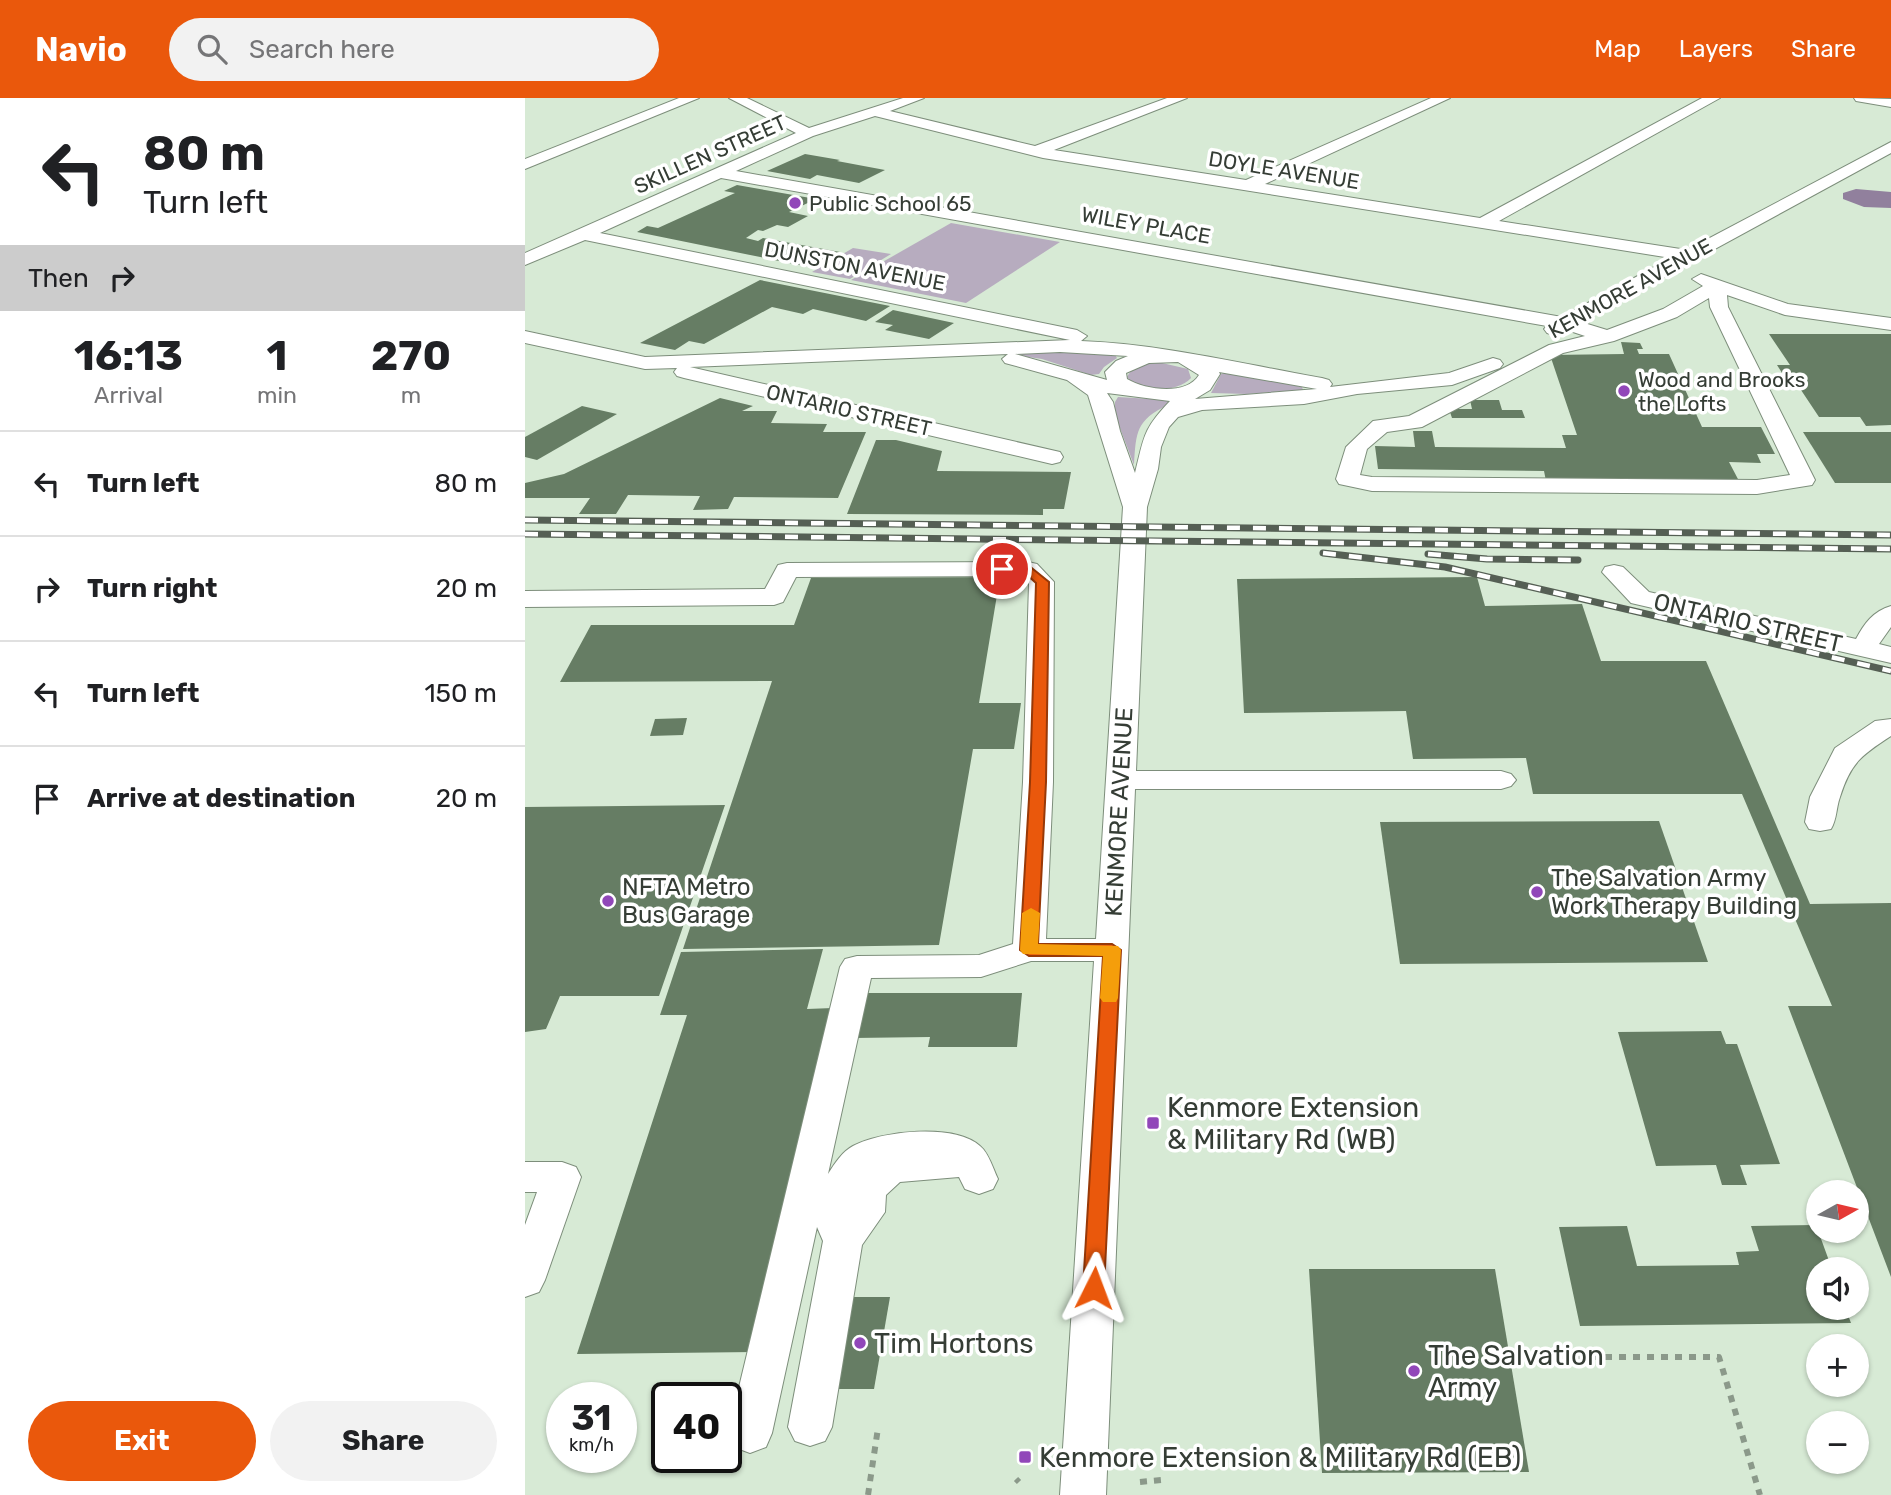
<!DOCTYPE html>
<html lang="en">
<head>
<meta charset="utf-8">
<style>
	:root { --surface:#fff; --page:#f2f2f2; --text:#202124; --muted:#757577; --line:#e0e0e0; --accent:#ea580c }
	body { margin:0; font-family:Rubik,sans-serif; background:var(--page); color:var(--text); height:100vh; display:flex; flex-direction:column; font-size:26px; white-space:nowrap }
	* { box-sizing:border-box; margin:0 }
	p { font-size:23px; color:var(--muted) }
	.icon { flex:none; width:38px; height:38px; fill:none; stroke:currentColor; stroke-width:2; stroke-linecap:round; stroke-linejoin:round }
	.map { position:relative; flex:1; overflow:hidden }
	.drawer { display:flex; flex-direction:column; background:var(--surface); width:525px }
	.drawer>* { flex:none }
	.top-card { background:#fff; color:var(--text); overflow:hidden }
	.needle { width:46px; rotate:82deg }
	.controls { position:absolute; left:1281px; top:1082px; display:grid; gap:14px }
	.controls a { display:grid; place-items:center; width:63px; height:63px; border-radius:50%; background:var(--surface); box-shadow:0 2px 5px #0004; font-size:35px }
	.speed { position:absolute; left:21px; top:1284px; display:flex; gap:14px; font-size:35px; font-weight:700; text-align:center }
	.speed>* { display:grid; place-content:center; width:91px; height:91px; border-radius:50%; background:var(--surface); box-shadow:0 2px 5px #0004; line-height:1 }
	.speed small { font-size:18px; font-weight:400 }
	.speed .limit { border:4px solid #111; border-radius:10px; background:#fff; color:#111 }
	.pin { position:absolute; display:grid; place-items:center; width:60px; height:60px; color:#fff; margin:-30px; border:4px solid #fff; border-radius:50%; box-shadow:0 2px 7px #0007 }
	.me { position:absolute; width:77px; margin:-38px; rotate:3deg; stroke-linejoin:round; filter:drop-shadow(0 0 5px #0008) }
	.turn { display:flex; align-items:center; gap:24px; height:147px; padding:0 28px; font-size:32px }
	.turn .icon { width:91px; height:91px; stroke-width:2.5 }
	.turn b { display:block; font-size:49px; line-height:60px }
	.then { display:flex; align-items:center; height:66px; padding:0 28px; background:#0003; gap:14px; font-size:26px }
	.eta { display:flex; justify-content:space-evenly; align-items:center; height:119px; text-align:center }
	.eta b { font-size:42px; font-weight:700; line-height:49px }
	.cta { display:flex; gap:14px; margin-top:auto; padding:14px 28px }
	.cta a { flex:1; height:80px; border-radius:42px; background:var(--accent); color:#fff; font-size:28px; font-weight:700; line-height:80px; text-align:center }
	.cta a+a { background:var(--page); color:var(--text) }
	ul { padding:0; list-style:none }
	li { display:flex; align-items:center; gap:21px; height:105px; padding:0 28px; border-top:2px solid var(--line) }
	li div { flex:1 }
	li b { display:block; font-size:26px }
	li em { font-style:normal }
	header { display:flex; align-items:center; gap:42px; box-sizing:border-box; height:98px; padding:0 35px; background:var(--accent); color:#fff }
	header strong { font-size:33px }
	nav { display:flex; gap:38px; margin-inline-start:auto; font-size:24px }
	.search { width:490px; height:63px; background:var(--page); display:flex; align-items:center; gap:18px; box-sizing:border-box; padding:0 24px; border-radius:38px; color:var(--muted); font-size:26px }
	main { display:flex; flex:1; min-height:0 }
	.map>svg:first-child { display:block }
</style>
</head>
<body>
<header>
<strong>Navio</strong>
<div class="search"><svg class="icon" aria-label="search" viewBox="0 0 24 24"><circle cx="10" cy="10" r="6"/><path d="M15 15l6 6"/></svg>Search here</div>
<nav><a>Map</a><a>Layers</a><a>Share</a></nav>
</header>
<main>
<section class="drawer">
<div class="top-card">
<div class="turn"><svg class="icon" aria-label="left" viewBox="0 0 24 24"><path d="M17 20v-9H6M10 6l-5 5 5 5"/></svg><div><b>80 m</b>Turn left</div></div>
<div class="then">Then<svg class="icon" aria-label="right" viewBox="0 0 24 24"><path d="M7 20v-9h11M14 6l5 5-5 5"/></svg></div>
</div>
<div class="eta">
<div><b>16:13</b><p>Arrival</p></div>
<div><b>1</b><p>min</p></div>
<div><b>270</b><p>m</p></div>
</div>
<ul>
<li><svg class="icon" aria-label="left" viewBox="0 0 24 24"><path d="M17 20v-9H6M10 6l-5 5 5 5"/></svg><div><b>Turn left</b></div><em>80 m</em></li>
<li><svg class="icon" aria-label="right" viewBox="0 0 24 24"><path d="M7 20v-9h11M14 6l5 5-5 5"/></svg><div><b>Turn right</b></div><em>20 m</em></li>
<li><svg class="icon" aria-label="left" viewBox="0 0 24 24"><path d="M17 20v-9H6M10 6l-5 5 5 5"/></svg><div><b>Turn left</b></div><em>150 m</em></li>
<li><svg class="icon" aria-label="arrive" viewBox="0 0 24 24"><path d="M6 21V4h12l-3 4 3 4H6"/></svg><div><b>Arrive at destination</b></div><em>20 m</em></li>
</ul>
<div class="cta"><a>Exit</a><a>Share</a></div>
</section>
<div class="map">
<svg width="1366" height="1397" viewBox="0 0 1366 1397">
	<rect width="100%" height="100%" fill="#d7ead5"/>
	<g fill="#b7acbf">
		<path d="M426,125L535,144L441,205L326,182Z"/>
		<path d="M328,150L366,156L325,181L287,174Z"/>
		<path d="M532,254L590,257L592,260L579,269L574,276L566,277L517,261L474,255Z"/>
		<path d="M637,265L663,271L666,280C652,295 614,296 602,279C608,266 624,265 637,265Z"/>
		<path d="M702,274L777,289L778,292L722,296L686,295L696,276Z"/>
		<path d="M593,299L643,302V307C611,322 611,334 609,367L590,317V304Z"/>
	</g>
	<path fill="#91809d" d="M1331,91L1366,94V110L1339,109L1318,101V95Z"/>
	<g fill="#667d64">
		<path d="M280,56L315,62L312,63L360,72L334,85L292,77L285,81L242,73Z"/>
		<path d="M212,87L291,101L264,114L283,118L263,129L252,127L238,133L233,132L221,140L233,143L238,140L315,154L289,170L112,134L122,128L133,130L210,95L199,93Z"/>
		<path d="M235,182L365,208L341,223L288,211L278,216L247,209L179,246L164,243L150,252L115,245Z"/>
		<path d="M368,212L429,225L404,241L360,232L368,227L350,224Z"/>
		<path d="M1244,236H1366V327L1341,328L1335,319H1294L1270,283H1262L1252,267H1265Z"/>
		<path d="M1096,244L1115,245L1118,251H1112L1114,256H1144L1177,329H1236L1250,356H1232L1236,365L1204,364L1214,383H1021L1019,373L853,371L850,348L890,349L888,333H907L910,349L1041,350L1037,337H1052L1025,257L1099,256Z"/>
		<path d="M195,300L228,308L217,313H252L246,325L302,326L298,334H341L313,400L209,399L203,411L168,412L175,398L103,397L91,416H54L65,400H0V385L39,376Z"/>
		<path d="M945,302H974L977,312H997L1000,320H927L924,311H947Z"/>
		<path d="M57,308L92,316L12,362L0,359V339Z"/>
		<path d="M1278,334H1366V385H1310Z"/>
		<path d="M351,342H371L417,353L412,373L546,374L539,411H518V417L322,416Z"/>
		<path d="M475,479L454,605H496L489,651H448L414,847L158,851L247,583L35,584L66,527H269L286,480Z"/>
		<path d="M952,479L960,508L1057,506L1076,563H1181L1285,806L1366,805V1179L1263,908H1307L1217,696H1008L1001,660L888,661L881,613L719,615L712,481Z"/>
		<path d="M162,620L158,637L125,638L130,621Z"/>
		<path d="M200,707L134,898H35L21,931L0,934V709Z"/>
		<path d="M1134,723L1183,864L875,866L855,724Z"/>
		<path d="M298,851L282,911L308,910L230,1254L52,1256L162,917H135L156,854Z"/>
		<path d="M339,895H497L492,949H403L405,939L328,940Z"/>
		<path d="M1196,933L1201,946H1212L1255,1066L1215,1067L1222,1087H1197L1191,1067L1131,1068L1093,934Z"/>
		<path d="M1291,1127L1307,1171H1293V1209H1320L1326,1225L1055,1228L1034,1129L1102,1128L1112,1168L1214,1167L1211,1154L1234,1153L1226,1128Z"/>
		<path d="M784,1171H970L1004,1374L797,1375Z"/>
		<path d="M321,1199H365L349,1291H304Z"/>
	</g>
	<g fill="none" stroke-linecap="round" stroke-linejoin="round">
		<defs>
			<g id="minor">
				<path d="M154,0H174L0,71V61Z"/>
				<path d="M204,0H222L284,30L378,0H399L365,13L510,48L642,0H662L529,52L721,82L906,0H925L740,86L955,120L1177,0H1195L974,123L1162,152L1366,44V55L1056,224L1082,232L1138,211L1178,188L1167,181L1176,176L1263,206L1366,220V232L1260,217L1202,197L1203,209L1290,382L1287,387L1232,396L847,393L814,386L811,381L821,349L848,323L884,318L1024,247L1060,238L1042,232L1029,237L1022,235L1019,231L1022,228L196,80L75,135L552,232L562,238L556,243C637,246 717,266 797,280L804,282L807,286L805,289L924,275L968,260L975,262L978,266L975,270L927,287L832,296L779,306L677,312L653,319L644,329L636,349L633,371L622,409L611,673H976L986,676L991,682L986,688L976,691H610L581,1397H535L569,863H506L456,879L346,880L303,1076C310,1065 317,1054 328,1048C356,1033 429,1025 455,1048C464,1055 468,1071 473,1081L468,1091L454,1096L440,1091L434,1079L375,1084L361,1097L360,1114L337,1147L307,1329L300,1343L285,1348L270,1343L263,1329L298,1143L292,1129L247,1335L241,1349L225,1355L209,1349L203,1335L315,869L320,861L332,858L454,857L488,846L498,684L504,486L497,478L271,479L258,504L249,507L0,509V493L240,491L253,467L262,465L503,464L512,466L529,484L528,684L521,841H571L598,409L563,297L542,282L480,265L477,261L483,256L165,269L535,354L538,359L535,364L527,366L159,280L152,278L149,274L152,270L120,271L0,245V233L120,259L545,242L60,142L0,167V155L271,35ZM350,18L518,60L1146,160L1037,219L211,73L288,38ZM1184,200L1185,209L1265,377L1232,382L847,379L835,377L842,351L862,334L897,329L1038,255L1089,243L1152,219ZM535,254L603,258L591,263L580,274L582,282L490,256ZM653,264L674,277C661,298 621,292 602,281L601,275L624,265ZM694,274L792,291L670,301L685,292L695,276ZM582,295L645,303C618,331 619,339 610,375L595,333L588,304Z"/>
				<path d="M1329,0L1366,1V9L1331,3Z"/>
				<path d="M1089,467L1098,469L1124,494L1331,541C1339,526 1348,513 1366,508V529L1354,546L1366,549V565L1106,505L1077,474L1080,469Z"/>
				<path d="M1366,621V638C1337,657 1326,664 1315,699C1311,710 1312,721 1306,731L1295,733L1284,731L1280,724L1285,699L1310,650L1350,623Z"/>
				<path d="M0,1064H37L51,1069L56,1079L20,1182L14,1194L0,1199V1127L12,1094H0Z"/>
			</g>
		</defs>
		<use href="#minor" stroke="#7d8e7b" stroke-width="2"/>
		<g stroke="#8b998a" stroke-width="6" stroke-dasharray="7 7" stroke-linecap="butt">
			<path d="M1024,1259H1194L1235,1397"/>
			<path d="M491,1381L494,1384"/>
			<path d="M615,1384L636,1382"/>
			<path d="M343,1397L353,1330"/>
		</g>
		<use href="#minor" fill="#fff" fill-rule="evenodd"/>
		<defs>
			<g id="rail">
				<path d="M0,422L1366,437"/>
				<path d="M0,436L1366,451"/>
				<path d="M798,455L920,469L1366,573"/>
				<path d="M903,456L962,461L1053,462"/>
			</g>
		</defs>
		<use href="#rail" stroke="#555f54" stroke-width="7"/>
		<use href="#rail" stroke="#fff" stroke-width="4.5" stroke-dasharray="13" stroke-linecap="butt"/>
	</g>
	<path fill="#ea580c" stroke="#983908" stroke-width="2" d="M503,467L524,484L521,684L513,846H587L596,852L579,1190L576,1197L569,1199L561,1197L558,1190L578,858H504L495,852L505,684L511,485L500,475H477L470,471L477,467Z"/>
	<path fill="#f59e0b" d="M506,810L515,815L513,846L593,848L596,852L593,900L591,904H578L575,900L578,858L498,856L495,852L497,815Z"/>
	<g fill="#9147b9" stroke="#fff" stroke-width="2.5">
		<circle cx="270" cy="105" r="7"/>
		<circle cx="1099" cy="293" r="7"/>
		<circle cx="1012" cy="794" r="7"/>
		<circle cx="83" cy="803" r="7"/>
		<rect x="621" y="1018" width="14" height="14" rx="3.5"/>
		<circle cx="335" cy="1245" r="7"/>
		<circle cx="889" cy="1273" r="7"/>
		<rect x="493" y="1352" width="14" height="14" rx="3.5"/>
	</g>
	<g text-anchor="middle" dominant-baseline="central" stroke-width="7" stroke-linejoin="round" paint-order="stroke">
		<g font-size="21" fill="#353d35" stroke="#fff">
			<text transform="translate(185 56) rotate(-24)">SKILLEN STREET</text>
			<text transform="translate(759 72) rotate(9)">DOYLE AVENUE</text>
			<text transform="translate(621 127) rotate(10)">WILEY PLACE</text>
			<text transform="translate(330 168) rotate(11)">DUNSTON AVENUE</text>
			<text transform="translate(1105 190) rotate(-29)">KENMORE AVENUE</text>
			<text transform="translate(324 312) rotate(13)">ONTARIO STREET</text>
		</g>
		<g font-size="21" fill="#353d35" stroke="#fff" text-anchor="start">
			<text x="284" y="105">Public School 65</text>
			<text x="1113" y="281">Wood and Brooks<tspan x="1113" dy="24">the Lofts</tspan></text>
		</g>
		<g font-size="24" fill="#353d35" stroke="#fff">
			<text transform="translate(1223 525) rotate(13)">ONTARIO STREET</text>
			<text transform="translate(594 714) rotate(-87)">KENMORE AVENUE</text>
		</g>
		<g font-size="24" fill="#353d35" stroke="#fff" text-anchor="start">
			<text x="1026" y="780">The Salvation Army<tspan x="1026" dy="28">Work Therapy Building</tspan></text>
			<text x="97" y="789">NFTA Metro<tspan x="97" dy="28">Bus Garage</tspan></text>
		</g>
		<g font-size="28" fill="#353d35" stroke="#fff" text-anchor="start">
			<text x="642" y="1009">Kenmore Extension<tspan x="642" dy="32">&amp; Military Rd (WB)</tspan></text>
			<text x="349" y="1245">Tim Hortons</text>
			<text x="903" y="1257">The Salvation<tspan x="903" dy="32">Army</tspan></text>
			<text x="514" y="1359">Kenmore Extension &amp; Military Rd (EB)</text>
		</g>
	</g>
</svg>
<div class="controls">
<a><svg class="needle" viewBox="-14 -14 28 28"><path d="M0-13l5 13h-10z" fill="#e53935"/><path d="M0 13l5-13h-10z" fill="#757577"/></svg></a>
<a><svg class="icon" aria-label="sound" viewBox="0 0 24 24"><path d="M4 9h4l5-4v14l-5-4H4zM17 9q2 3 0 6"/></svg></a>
<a>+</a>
<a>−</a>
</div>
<div class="speed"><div>31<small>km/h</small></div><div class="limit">40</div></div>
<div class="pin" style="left:477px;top:471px;background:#d93025"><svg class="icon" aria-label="arrive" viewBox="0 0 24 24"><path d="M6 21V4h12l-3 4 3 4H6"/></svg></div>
<svg class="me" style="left:569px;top:1190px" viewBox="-20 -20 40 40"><path d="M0-17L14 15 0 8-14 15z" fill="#ea580c" stroke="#fff" stroke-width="4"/></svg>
</div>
</main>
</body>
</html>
